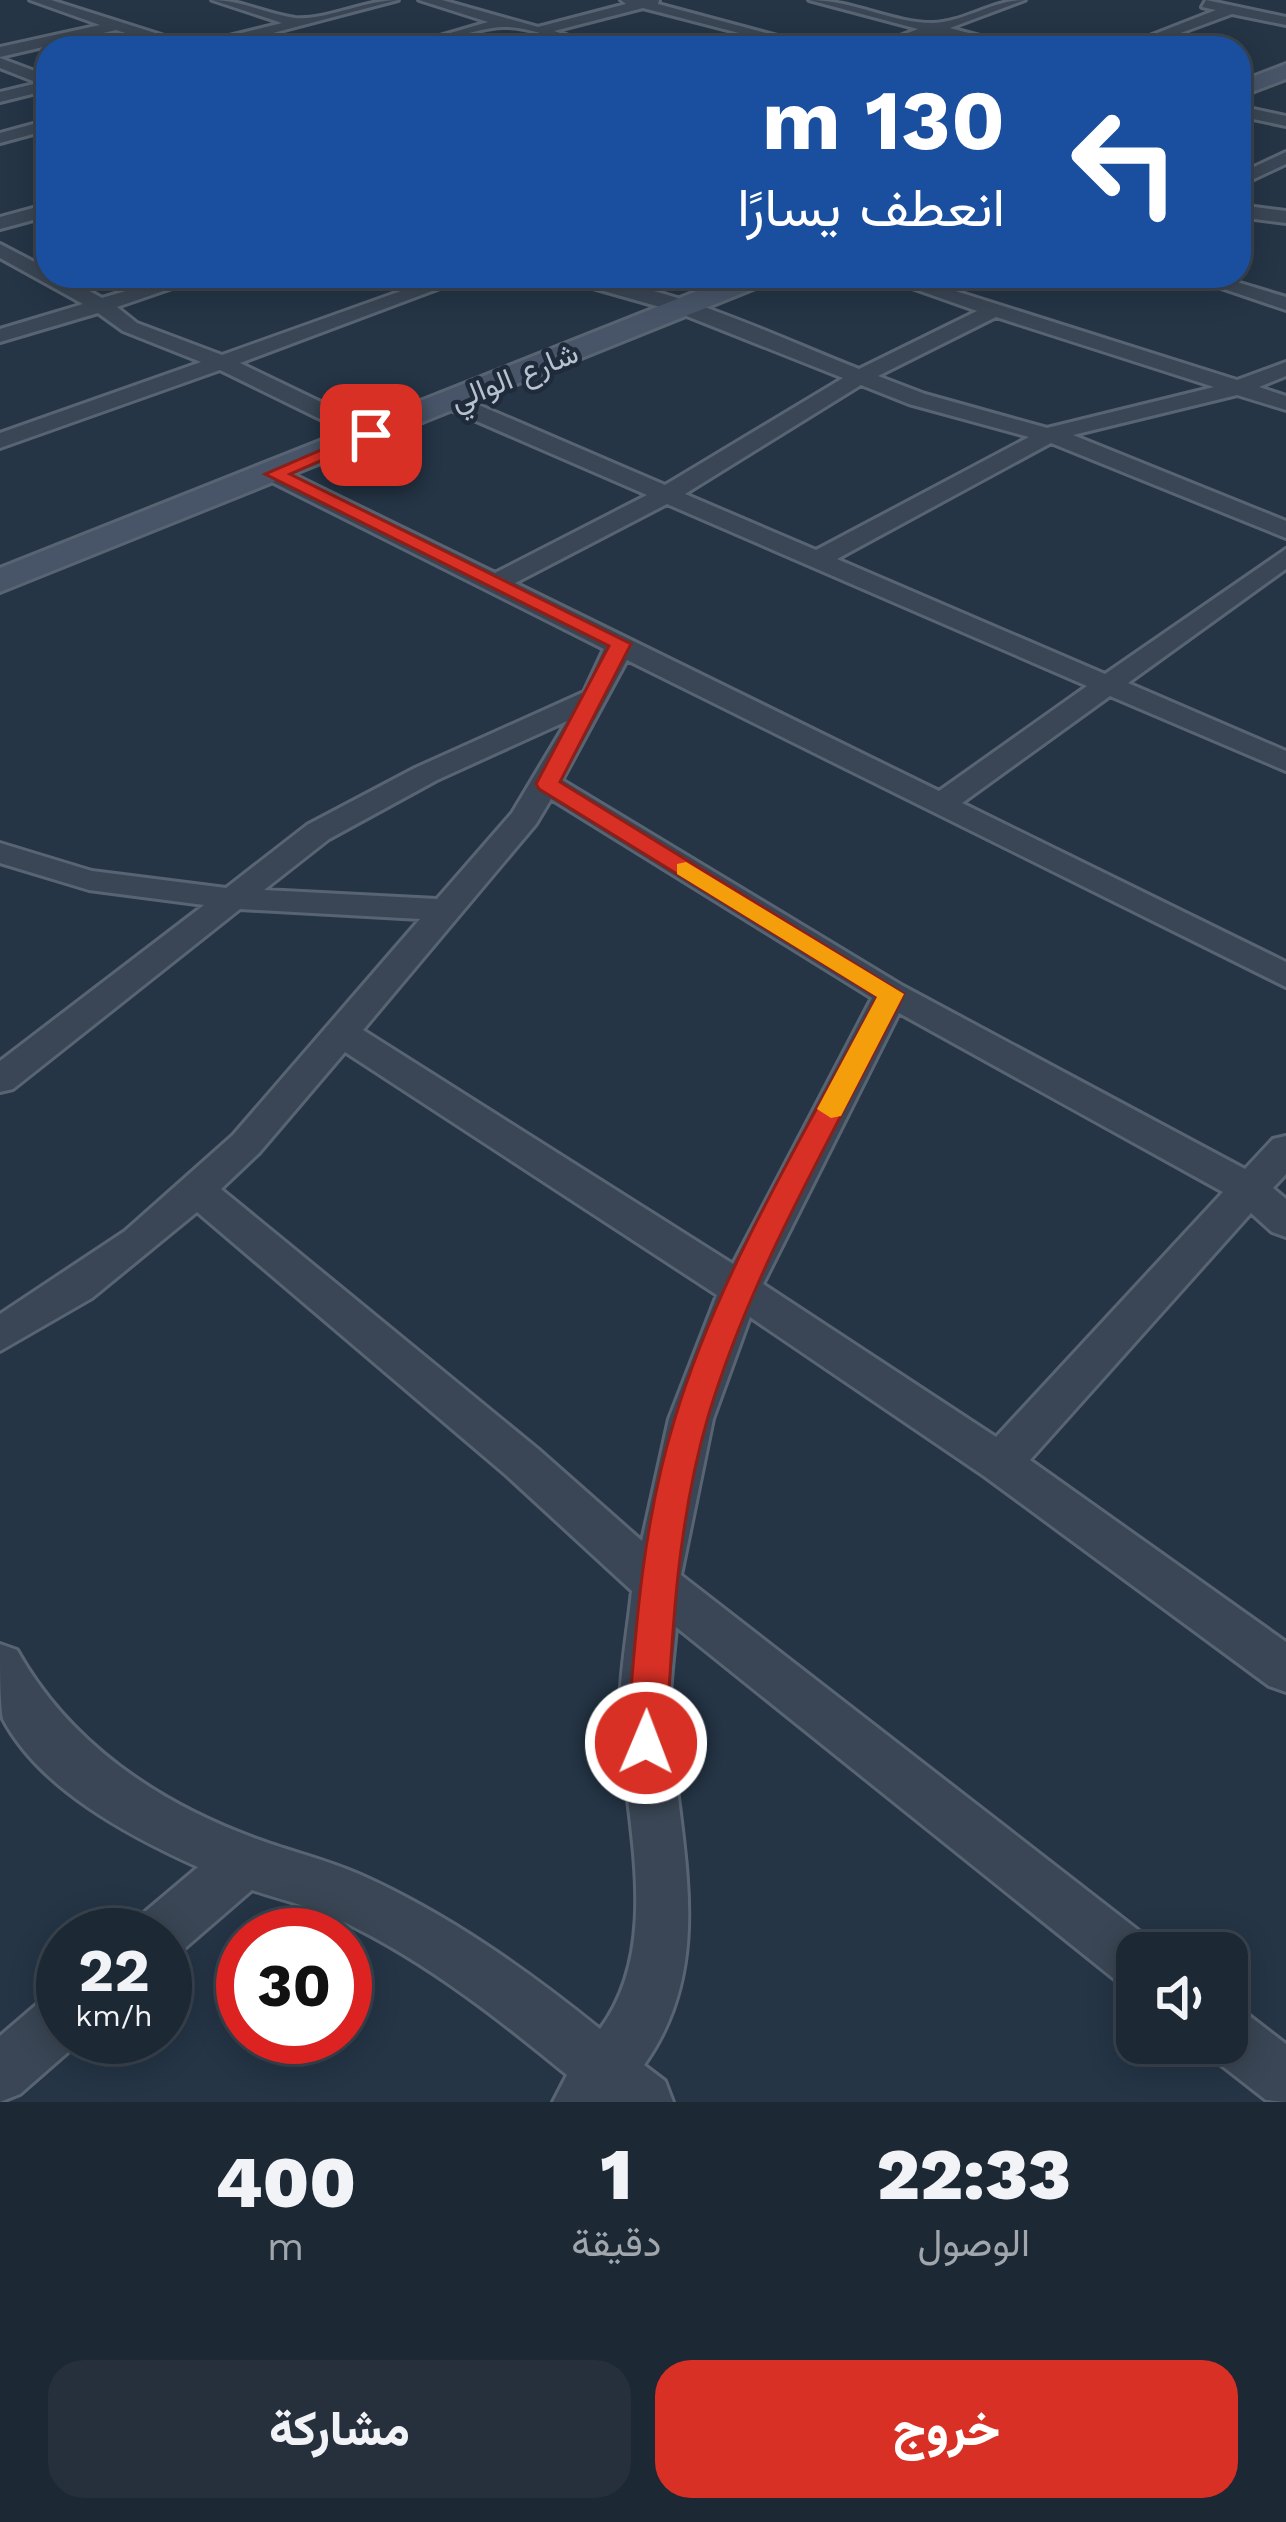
<!DOCTYPE html>
<html lang="ar">
<head>
<meta charset="utf-8">
<style>
	:root { --surface:#1c2834; --page:#25303c; --text:#f1f3f6; --muted:#a0a6ac; --line:#3a444f; --accent:#d93025 }
	body { margin:0; font-family:"Work Sans",Vazirmatn,sans-serif; background:var(--page); color:var(--text); direction:rtl; height:100vh; display:flex; flex-direction:column; font-size:45px; white-space:nowrap }
	* { box-sizing:border-box; margin:0 }
	p { font-size:39px; color:var(--muted) }
	.icon { flex:none; width:66px; height:66px; fill:none; stroke:currentColor; stroke-width:2; stroke-linecap:round; stroke-linejoin:round }
	.map { position:relative; height:2102px; overflow:hidden; direction:ltr }
	.side { display:flex; flex-direction:column; background:var(--surface); flex:1 }
	.side>* { flex:none }
	.top-card { position:absolute; left:36px; top:36px; width:1215px; height:252px; border-radius:36px; box-shadow:0 6px 30px #0003,0 0 0 3px var(--line); direction:rtl; background:#1a4fa0; color:#fff; overflow:hidden }
	.tools { position:absolute; left:1116px; top:1932px; display:grid; gap:24px }
	.tools a { display:grid; place-items:center; width:132px; height:132px; border-radius:24px; background:var(--surface); box-shadow:0 6px 30px #0003,0 0 0 3px var(--line); font-size:60px }
	.speed { position:absolute; left:36px; top:1908px; display:flex; gap:24px; font-size:60px; font-weight:700; text-align:center }
	.speed>* { display:grid; place-content:center; width:156px; height:156px; border-radius:50%; background:var(--surface); box-shadow:0 6px 30px #0003,0 0 0 3px var(--line); line-height:1 }
	.speed small { font-size:30px; font-weight:400 }
	.speed .limit { border:18px solid #d22; background:#fff; color:#111 }
	.pin { position:absolute; display:grid; place-items:center; width:102px; height:102px; color:#fff; margin:-51px; border-radius:24px; box-shadow:0 6px 18px #0006 }
	.me { position:absolute; width:132px; margin:-66px; rotate:1deg; stroke-linejoin:round; filter:drop-shadow(0 0 9px #0008) }
	.turn { display:flex; align-items:center; gap:42px; height:252px; padding:0 48px; font-size:54px }
	.turn .icon { width:156px; height:156px; stroke-width:2.5 }
	.turn b { display:block; font-size:84px; line-height:102px }
	.eta { display:flex; justify-content:space-evenly; align-items:center; height:204px; text-align:center }
	.eta b { font-size:72px; font-weight:800; line-height:84px }
	.button { display:flex; gap:24px; margin-top:auto; padding:24px 48px }
	.button a { flex:1; height:138px; border-radius:36px; background:var(--accent); color:#fff; font-size:48px; font-weight:800; line-height:138px; text-align:center }
	.button a+a { background:var(--page); color:var(--text) }
	.map>svg:first-child { display:block }
</style>
</head>
<body>
<div class="map">
<svg width="1286" height="2102" viewBox="0 0 1286 2102">
	<rect width="100%" height="100%" fill="#253546"/>
	<g fill="none" stroke-linecap="round" stroke-linejoin="round">
		<defs>
			<g id="street">
				<path d="M30,0H51L193,45L282,23L212,0C242,0 266,14 295,18C324,21 365,0 398,0L216,48H173L116,30L0,57V47L100,25Z"/>
				<path d="M419,0H442L538,27L626,4L621,0H659L658,4L822,48H797L643,8L554,31L605,48C571,48 533,25 502,27C467,29 435,48 399,48L488,22Z"/>
				<path d="M809,0C852,0 893,23 932,23C963,23 992,0 1025,0L950,28L1024,48C994,48 965,32 936,33C913,33 893,48 869,48L918,29Z"/>
				<path d="M1206,0L1286,17V25L1232,14L1140,48H1119L1216,10L1202,7Z"/>
				<path d="M0,58L48,76V90L0,102V92L38,83L0,68Z"/>
				<path d="M1239,106L1286,116V126L1239,116Z"/>
				<path d="M48,120V130L0,143V133Z"/>
				<path d="M1286,152V164L1239,186V174Z"/>
				<path d="M48,204V216L0,229V217Z"/>
				<path d="M1239,205L1286,211V223L1239,217Z"/>
				<path d="M0,244L48,269V276H62L102,298L176,276H207L117,307L137,323L222,355L443,276H472L240,363L379,430V440H363L220,370L0,448V433L201,362L123,331L98,313L0,342V329L83,304L0,258Z"/>
				<path d="M551,276C656,276 762,331 859,369L977,311L878,276H908L1237,380L1286,362V376L1259,387L1286,396V410L1237,395L1073,435L1286,521V538L1051,443L837,559L1105,674L1286,549V569L1128,683L1286,751V771L1110,696L962,803L1286,962V987L627,660L562,780L903,986L1245,1169L1273,1139L1286,1136V1174L1273,1188L1286,1199V1237L1272,1232L1251,1213L1030,1460L1286,1642V1692L1269,1686L984,1476L750,1317L713,1419L681,1575L1156,1944L1160,1953H1137V1991L1118,1982L676,1627C674,1655 669,1684 670,1711C674,1832 722,1956 644,2065L665,2081L673,2102H553L567,2075C493,2014 412,1951 324,1913C301,1904 276,1898 252,1890L178,1954L165,1960V1935H132L140,1916L198,1867C129,1836 40,1789 3,1719C0,1701 0,1665 0,1644L17,1650C69,1743 158,1803 257,1839C292,1852 328,1860 361,1875C448,1914 527,1970 600,2029C666,1940 622,1813 620,1711C620,1672 628,1630 632,1591L506,1475L197,1212L92,1298L0,1351V1314L125,1231L233,1135L420,919L240,909L13,1089L0,1092V1061L204,905L89,890L0,863V843L92,871L226,888L307,825L415,768L584,692L604,649L266,479V469H282L495,573L647,495L444,407V397H460L665,485L843,378L674,311ZM996,317L1214,387L1047,428L925,394L878,376ZM861,385L909,404L1029,437L816,550L685,494ZM667,504L1087,686L939,791L515,583ZM567,721L512,813L437,899L264,890L329,839L437,780ZM551,799L872,998L733,1264L363,1030L536,824ZM899,1013L1223,1192L996,1437L763,1284ZM345,1052L717,1295L669,1419L642,1541L538,1449L221,1189L259,1153Z"/>
				<path d="M1186,276H1217L1286,297V310Z"/>
				<path d="M63,1991V2037L83,2039L20,2094L0,2102V2036L43,1999Z"/>
				<path d="M1227,2006L1247,2014L1286,2044V2102L1266,2100L1207,2054L1202,2043H1227Z"/>
			</g>
			<g id="secondary">
				<path d="M1286,64V79L1239,97V82Z"/>
				<path d="M735,276H774L770,282L0,592V568Z"/>
			</g>
		</defs>
		<use href="#street" stroke="#596472" stroke-width="6"/>
		<use href="#secondary" stroke="#596472" stroke-width="6"/>
		<use href="#street" fill="#3a4655" fill-rule="evenodd"/>
		<use href="#secondary" fill="#485569" fill-rule="evenodd"/>
	</g>
	<path fill="#d93025" stroke="#8d1f18" stroke-width="3" d="M365,431L380,435L290,474L631,644L560,782L904,994C835,1132 752,1269 708,1417C677,1523 672,1634 666,1743L660,1756L646,1761L633,1756L627,1743C635,1634 642,1524 675,1418C720,1270 805,1134 877,997L539,789L536,784L609,646L265,474Z"/>
	<path fill="#f59e0b" d="M686,862L904,994L841,1116L831,1118L817,1109L877,997L677,874V864Z"/>
	<g text-anchor="middle" dominant-baseline="central" stroke-width="9" stroke-linejoin="round" paint-order="stroke">
		<g font-size="30" fill="#b8c1ce" stroke="#1f2b3b">
			<text transform="translate(514 376) rotate(-22)">شارع الوالي</text>
		</g>
	</g>
</svg>
<div class="tools">
<a><svg class="icon" aria-label="sound" viewBox="0 0 24 24"><path d="M4 9h4l5-4v14l-5-4H4zM17 9q2 3 0 6"/></svg></a>
</div>
<div class="speed"><div>22<small>km/h</small></div><div class="limit">30</div></div>
<div class="pin" style="left:371px;top:435px;background:#d93025"><svg class="icon" aria-label="arrive" viewBox="0 0 24 24"><path d="M6 21V4h12l-3 4 3 4H6"/></svg></div>
<svg class="me" style="left:646px;top:1743px" viewBox="-20 -20 40 40"><circle r="17" fill="#d93025" stroke="#fff" stroke-width="3"/><path d="M0-11L8 9 0 5-8 9z" fill="#fff"/></svg>
<div class="top-card">
<div class="turn"><svg class="icon" aria-label="left" viewBox="0 0 24 24"><path d="M17 20v-9H6M10 6l-5 5 5 5"/></svg><div><b>130 m</b>انعطف يسارًا</div></div>
</div>
</div>
<section class="side">
<div class="eta">
<div><b>22:33</b><p>الوصول</p></div>
<div><b>1</b><p>دقيقة</p></div>
<div><b>400</b><p>m</p></div>
</div>
<div class="button"><a>خروج</a><a>مشاركة</a></div>
</section>
</body>
</html>
